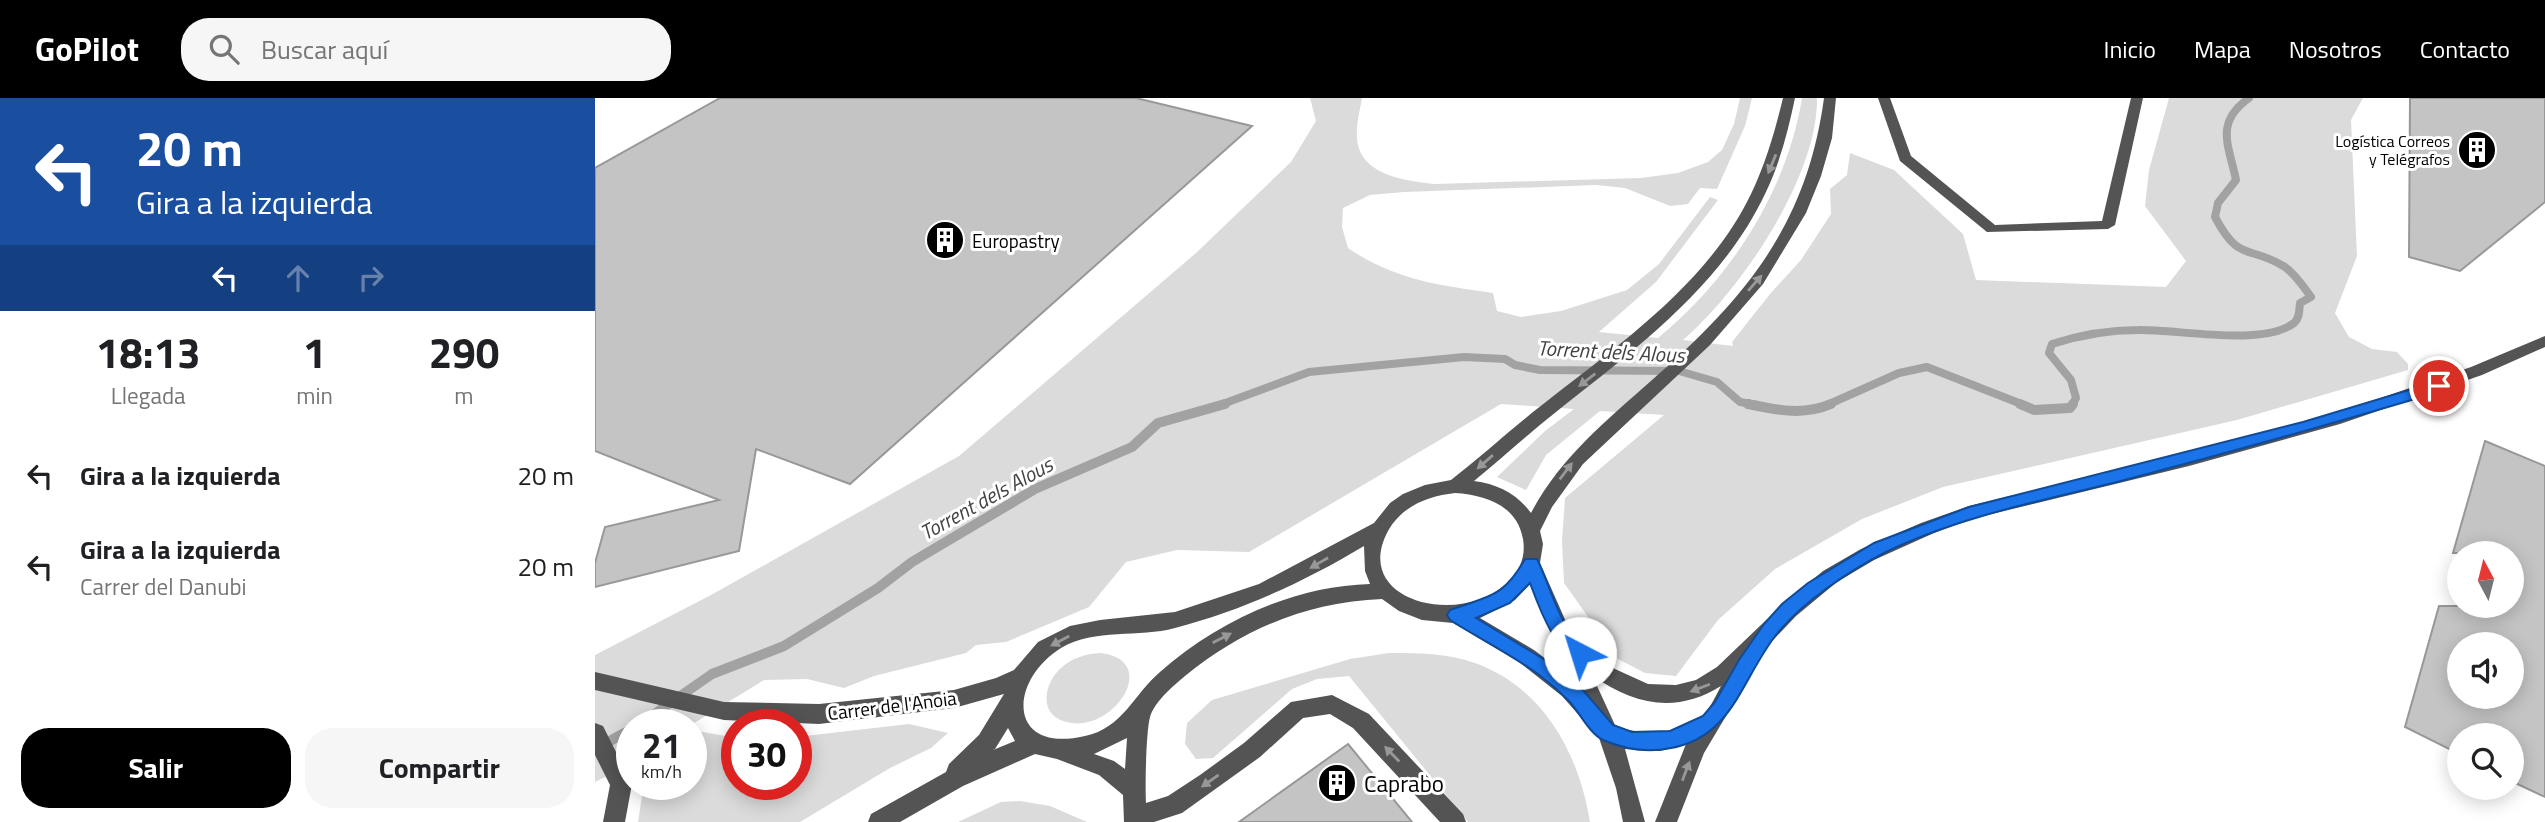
<!DOCTYPE html>
<html lang="es">
<head>
<meta charset="utf-8">
<style>
	:root { --surface:#fff; --page:#f6f6f6; --text:#202124; --muted:#757577; --accent:#000 }
	body { margin:0; font-family:"Titillium Web",sans-serif; background:var(--page); color:var(--text); height:100vh; display:flex; flex-direction:column; font-size:26px; white-space:nowrap }
	* { box-sizing:border-box; margin:0 }
	p { font-size:23px; color:var(--muted) }
	.icon { flex:none; width:38px; height:38px; fill:none; stroke:currentColor; stroke-width:2; stroke-linecap:round; stroke-linejoin:round }
	.map { position:relative; flex:1; overflow:hidden }
	.drawer { display:flex; flex-direction:column; background:var(--surface); width:595px }
	.drawer>* { flex:none }
	.hud { background:#1a4fa0; color:#fff; overflow:hidden }
	.needle { width:46px; rotate:353deg }
	.buttons { position:absolute; left:1852px; top:443px; display:grid; gap:14px }
	.buttons a { display:grid; place-items:center; width:77px; height:77px; border-radius:50%; background:var(--surface); box-shadow:0 4px 18px #0003; font-size:35px }
	.speed { position:absolute; left:21px; top:611px; display:flex; gap:14px; font-size:35px; font-weight:700; text-align:center }
	.speed>* { display:grid; place-content:center; width:91px; height:91px; border-radius:50%; background:var(--surface); box-shadow:0 4px 18px #0003; line-height:1 }
	.speed small { font-size:18px; font-weight:400 }
	.speed .limit { border:10px solid #d22; background:#fff; color:#111 }
	.pin { position:absolute; display:grid; place-items:center; width:60px; height:60px; color:#fff; margin:-30px; border:4px solid #fff; border-radius:50%; box-shadow:0 2px 7px #0007 }
	.me { position:absolute; width:77px; margin:-38px; rotate:320deg; stroke-linejoin:round; filter:drop-shadow(0 0 5px #0008) }
	.turn { display:flex; align-items:center; gap:24px; height:147px; padding:0 21px; font-size:32px }
	.turn .icon { width:91px; height:91px; stroke-width:2.5 }
	.turn b { display:block; font-size:49px; line-height:60px }
	.lanes { display:flex; align-items:center; height:66px; padding:0 21px; background:#0003; justify-content:center; gap:35px; direction:ltr }
	.lanes .off { opacity:.35 }
	.eta { display:flex; justify-content:space-evenly; align-items:center; height:119px; text-align:center }
	.eta b { font-size:42px; font-weight:700; line-height:49px }
	.action { display:flex; gap:14px; margin-top:auto; padding:14px 21px }
	.action a { flex:1; height:80px; border-radius:28px; background:var(--accent); color:#fff; font-size:28px; font-weight:700; line-height:80px; text-align:center }
	.action a+a { background:var(--page); color:var(--text) }
	ul { padding:0; list-style:none }
	li { display:flex; align-items:center; gap:21px; height:91px; padding:0 21px }
	li div { flex:1 }
	li b { display:block; font-size:26px }
	li em { font-style:normal }
	header { display:flex; align-items:center; gap:42px; box-sizing:border-box; height:98px; padding:0 35px; background:var(--accent); color:#fff }
	header strong { font-size:33px }
	nav { display:flex; gap:38px; margin-inline-start:auto; font-size:24px }
	.search { width:490px; height:63px; background:var(--page); display:flex; align-items:center; gap:18px; box-sizing:border-box; padding:0 24px; border-radius:28px; color:var(--muted); font-size:26px }
	main { display:flex; flex:1; min-height:0 }
	.map>svg:first-child { display:block }
</style>
</head>
<body>
<header>
<strong>GoPilot</strong>
<div class="search"><svg class="icon" aria-label="search" viewBox="0 0 24 24"><circle cx="10" cy="10" r="6"/><path d="M15 15l6 6"/></svg>Buscar aquí</div>
<nav><a>Inicio</a><a>Mapa</a><a>Nosotros</a><a>Contacto</a></nav>
</header>
<main>
<section class="drawer">
<div class="hud">
<div class="turn"><svg class="icon" aria-label="left" viewBox="0 0 24 24"><path d="M17 20v-9H6M10 6l-5 5 5 5"/></svg><div><b>20 m</b>Gira a la izquierda</div></div>
<div class="lanes"><svg class="icon" aria-label="left" viewBox="0 0 24 24"><path d="M17 20v-9H6M10 6l-5 5 5 5"/></svg><svg class="icon off" aria-label="ahead" viewBox="0 0 24 24"><path d="M12 20V5M6 11l6-6 6 6"/></svg><svg class="icon off" aria-label="right" viewBox="0 0 24 24"><path d="M7 20v-9h11M14 6l5 5-5 5"/></svg></div>
</div>
<div class="eta">
<div><b>18:13</b><p>Llegada</p></div>
<div><b>1</b><p>min</p></div>
<div><b>290</b><p>m</p></div>
</div>
<ul>
<li><svg class="icon" aria-label="left" viewBox="0 0 24 24"><path d="M17 20v-9H6M10 6l-5 5 5 5"/></svg><div><b>Gira a la izquierda</b></div><em>20 m</em></li>
<li><svg class="icon" aria-label="left" viewBox="0 0 24 24"><path d="M17 20v-9H6M10 6l-5 5 5 5"/></svg><div><b>Gira a la izquierda</b><p>Carrer del Danubi</p></div><em>20 m</em></li>
</ul>
<div class="action"><a>Salir</a><a>Compartir</a></div>
</section>
<div class="map">
<svg width="1950" height="724" viewBox="0 0 1950 724">
	<rect width="100%" height="100%" fill="#fff"/>
	<g fill="#dbdbdb">
		<path d="M715,0H767C765,12 761,26 762,39C763,77 811,83 840,86L1046,80L1083,75L1113,64L1127,52L1139,26L1145,0H1157L1150,28L1122,91L1105,90L1093,106L1075,108L1030,90L1001,87L809,94L775,97L748,110L747,129L753,150C800,182 843,187 898,195L902,213L926,219L966,213L1032,192L1064,166L1115,99L1123,102L1061,184L1004,234L1063,240C1135,181 1192,93 1207,0H1222C1223,79 1146,192 1088,242L1138,248L1137,244L1175,196L1206,162L1236,116L1235,91L1252,77L1255,55L1299,72L1368,136L1381,182L1571,189L1591,163L1550,108L1554,72L1574,0H1768L1756,22L1762,158L1740,215L1754,239L1777,251L1802,254L1813,266V272L1642,322L1348,389L1267,421L1180,471L1123,522L1081,578L1050,575L1023,561L969,485L967,443L970,400L1069,317L1005,313L951,357L931,392L902,379L950,333L979,311L906,306L654,454L582,452L531,464L494,509L411,544L381,547L371,555L279,578L249,590L212,581L169,582L96,627L37,626V666L0,684V557L116,497L364,358L601,155L696,64L721,23Z"/>
		<path d="M505,555C569,562 516,640 468,623C443,614 450,584 466,570C477,560 490,556 505,555Z"/>
		<path d="M794,555C823,555 852,555 880,565C949,590 984,656 995,724H873L754,578L722,581L697,591L618,660L601,661L590,646L592,625L617,602L755,561Z"/>
		<path d="M314,626L353,635L336,650L295,670L205,724H43L49,686H96V632L142,640V686H201V639Z"/>
		<path d="M425,703L455,708L492,724H363L406,704Z"/>
	</g>
	<g fill="none" stroke-linecap="round" stroke-linejoin="round">
		<g stroke="#a2a2a2" stroke-width="8">
			<path d="M625,307L714,274L869,259L910,261L920,267L945,272L1084,273L1122,284L1145,304L1162,307"/>
			<path d="M1232,307L1304,275L1332,269L1429,307"/>
			<path d="M1477,307L1481,300L1476,282L1454,255L1457,246C1485,237 1513,232 1543,232C1582,231 1668,249 1699,225C1705,220 1704,212 1705,205L1716,199C1708,188 1701,177 1690,169C1653,146 1645,166 1620,119L1623,105L1641,82C1634,47 1619,25 1654,0"/>
		</g>
		<g stroke="#a2a2a2" stroke-width="10">
			<path d="M1153,306C1182,312 1208,318 1236,306"/>
			<path d="M1425,306L1439,312L1475,310L1478,306"/>
			<path d="M45,626L117,576L189,548L283,490L317,464L440,391L537,349L563,325L630,306"/>
			<path d="M0,651L37,631"/>
		</g>
	</g>
	<g fill="#c4c4c4" stroke="#989898" stroke-width="2" fill-rule="evenodd">
		<path d="M125,0H541L657,28L255,386L161,351L144,453L0,489V465L10,429L124,402L0,353V70Z"/>
		<path d="M1815,0H1950V104L1865,173L1814,159Z"/>
		<path d="M1890,343L1950,368V699L1916,683V637H1864V656L1810,629L1844,508H1916V455H1858ZM1864,546H1916V598H1864Z"/>
		<path d="M753,646L817,724H644Z"/>
	</g>
	<g fill="none" stroke-linecap="round" stroke-linejoin="round">
		<g fill="#545454" fill-rule="evenodd">
			<path d="M1188,0H1200C1193,33 1185,65 1170,96C1126,189 1039,252 961,314C933,336 907,360 879,383C903,386 922,396 936,415C965,360 1011,323 1057,282C1150,201 1212,127 1229,0H1241L1237,40L1226,78L1211,115L1168,186L1115,247L988,366L957,409L945,433L948,446L945,465L976,535L1020,571L1053,586L1081,587L1101,582L1122,569L1188,506L1228,473L1266,451L1326,425L1374,408L1594,355L1736,317L1876,269L1950,238V249L1887,277L1745,326L1594,368L1376,421L1339,435L1279,462L1242,484L1201,518L1164,557L1162,566L1109,655L1082,724H1060L1091,646L1065,653L1030,651L1050,724H1028L1021,690L1004,640L967,598L924,564L858,525L827,522L804,513L787,501C712,504 648,531 590,578C578,588 560,603 555,619C551,634 550,688 551,705L573,698L605,677L649,645L696,604L737,597L774,616L868,716L871,724H845L758,630L735,616L708,620L665,659L587,715L559,724H529L528,697L504,677L462,661L440,656L368,688L305,724H273L276,716L351,674L354,666L384,637L409,596L359,610L224,626L129,622L0,592V574L129,604L224,606L359,592L401,580L419,572L443,544L475,528L505,522L580,514L664,486L779,425L795,405L808,396L830,387L856,382C887,358 916,331 947,307C1023,247 1112,187 1156,96C1171,65 1180,33 1188,0ZM860,395C890,397 922,407 928,441C931,458 925,473 913,484C867,530 755,504 793,433C807,408 833,398 860,395ZM769,448L770,473L775,486C698,488 622,524 565,574C538,597 528,630 490,638C412,656 413,583 466,550C500,530 544,540 580,530C648,512 709,484 769,448ZM935,486L979,582L939,552L885,520L920,502ZM997,577C1038,607 1082,616 1126,588C1121,597 1116,609 1109,616C1088,637 1045,639 1020,627ZM413,630L420,643L398,652L400,651ZM532,640L530,671L519,663L499,656Z"/>
			<path d="M1283,0H1295L1316,58L1400,127L1507,123L1536,0H1548L1520,127L1513,131L1392,134L1305,63Z"/>
			<path d="M0,625L8,628L37,686L30,724H8L15,687L0,657Z"/>
		</g>
	</g>
	<defs><path id="oneway-solid" d="M-6-.8H1V-3.2L6.5 0L1 3.2V.8H-6Z" transform="scale(1.75)"/></defs>
	<g fill="#989898">
		<use href="#oneway-solid" transform="translate(1177 66) rotate(112)"/>
		<use href="#oneway-solid" transform="translate(1160 185) rotate(-49)"/>
		<use href="#oneway-solid" transform="translate(992 282) rotate(142)"/>
		<use href="#oneway-solid" transform="translate(890 364) rotate(139)"/>
		<use href="#oneway-solid" transform="translate(971 373) rotate(-53)"/>
		<use href="#oneway-solid" transform="translate(724 465) rotate(150)"/>
		<use href="#oneway-solid" transform="translate(627 540) rotate(-27)"/>
		<use href="#oneway-solid" transform="translate(465 543) rotate(152)"/>
		<use href="#oneway-solid" transform="translate(1105 590) rotate(159)"/>
		<use href="#oneway-solid" transform="translate(797 656) rotate(-134)"/>
		<use href="#oneway-solid" transform="translate(1091 673) rotate(-69)"/>
		<use href="#oneway-solid" transform="translate(615 683) rotate(145)"/>
	</g>
	<path fill="#1a73e8" stroke="#114b97" stroke-width="2" d="M1844,283L1852,288L1850,292C1741,325 1632,355 1522,384C1445,403 1363,419 1291,454C1254,473 1207,504 1181,537C1147,580 1138,639 1076,650C1053,655 1029,651 1008,642C994,635 985,615 974,603C966,595 957,587 948,580C920,558 885,541 855,522L852,517L855,512C894,498 908,500 930,461H942C954,485 960,512 975,534C981,542 990,545 994,555L992,560C965,570 942,504 935,485L915,505L881,520L960,568L987,591L1018,627L1037,634L1075,633L1108,618L1120,604L1144,562L1169,526L1187,506L1213,485L1279,445L1374,409L1708,324Z"/>
	<defs>
		<symbol id="building-disc" viewBox="-11 -11 22 22"><circle r="9.5" fill="#000" stroke="#fff"/><path d="M-4-6H4V6H1V3H-1V6H-4ZM-2.5-4.3h1.7v1.8h-1.7ZM.8-4.3h1.7v1.8H.8ZM-2.5-1h1.7V.8h-1.7ZM.8-1h1.7V.8H.8Z" fill="#fff"/></symbol>
	</defs>
	<g fill-rule="evenodd">
		<use href="#building-disc" x="1860" y="30" width="44" height="44"/>
		<use href="#building-disc" x="328" y="120" width="44" height="44"/>
		<use href="#building-disc" x="720" y="663" width="44" height="44"/>
	</g>
	<g text-anchor="middle" dominant-baseline="central" stroke-width="6" stroke-linejoin="round" paint-order="stroke">
		<g font-size="16" fill="#000" stroke="#fff" text-anchor="end">
			<text x="1855" y="43">Logística Correos<tspan x="1855" dy="18">y Telégrafos</tspan></text>
		</g>
		<g font-size="19" fill="#000" stroke="#fff" text-anchor="start">
			<text x="377" y="142">Europastry</text>
		</g>
		<g font-size="19" fill="#000" stroke="#fff">
			<text transform="translate(297 607) rotate(-7)">Carrer de l'Anoia</text>
		</g>
		<g font-size="21" font-style="italic" fill="#434343" stroke="#fff">
			<text transform="translate(1016 253) rotate(3)">Torrent dels Alous</text>
			<text transform="translate(391 400) rotate(-29)">Torrent dels Alous</text>
		</g>
		<g font-size="23" fill="#000" stroke="#fff" text-anchor="start">
			<text x="769" y="685">Caprabo</text>
		</g>
	</g>
</svg>
<div class="buttons">
<a><svg class="needle" viewBox="-14 -14 28 28"><path d="M0-13l5 13h-10z" fill="#e53935"/><path d="M0 13l5-13h-10z" fill="#757577"/></svg></a>
<a><svg class="icon" aria-label="sound" viewBox="0 0 24 24"><path d="M4 9h4l5-4v14l-5-4H4zM17 9q2 3 0 6"/></svg></a>
<a><svg class="icon" aria-label="search" viewBox="0 0 24 24"><circle cx="10" cy="10" r="6"/><path d="M15 15l6 6"/></svg></a>
</div>
<div class="speed"><div>21<small>km/h</small></div><div class="limit">30</div></div>
<div class="pin" style="left:1844px;top:288px;background:#d93025"><svg class="icon" aria-label="arrive" viewBox="0 0 24 24"><path d="M6 21V4h12l-3 4 3 4H6"/></svg></div>
<svg class="me" style="left:985px;top:555px" viewBox="-20 -20 40 40"><circle r="19" fill="#fff"/><path d="M0-13L10 11 0 6-10 11z" fill="#1a73e8"/></svg>
</div>
</main>
</body>
</html>
